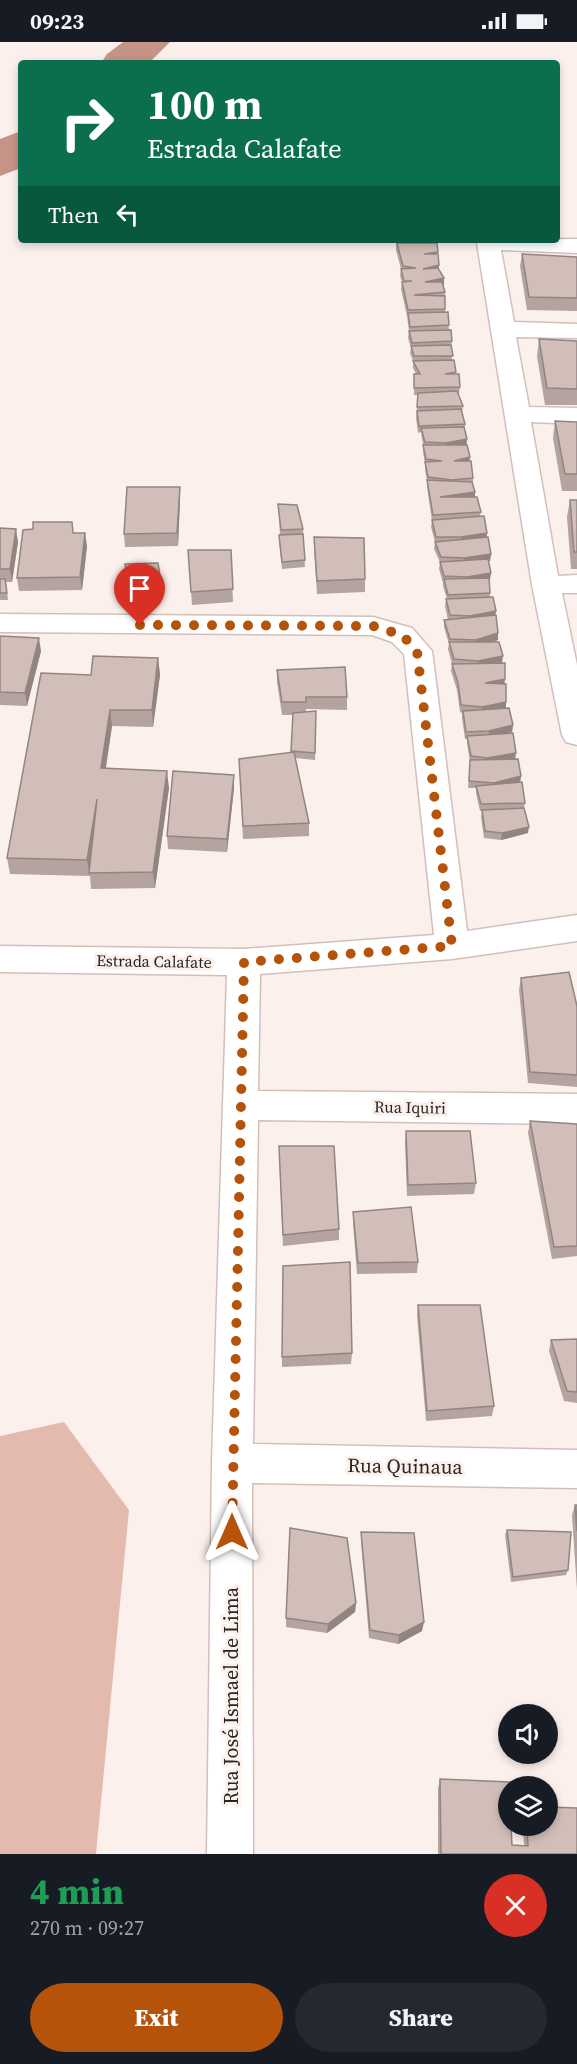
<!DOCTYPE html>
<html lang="en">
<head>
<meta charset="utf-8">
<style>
	:root { --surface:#171b24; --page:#242831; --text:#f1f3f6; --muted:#9ea1a6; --accent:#b45309 }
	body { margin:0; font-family:"Source Serif 4",serif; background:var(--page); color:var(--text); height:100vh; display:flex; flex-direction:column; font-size:22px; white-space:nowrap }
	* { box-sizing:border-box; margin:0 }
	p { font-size:20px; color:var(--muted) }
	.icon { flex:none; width:33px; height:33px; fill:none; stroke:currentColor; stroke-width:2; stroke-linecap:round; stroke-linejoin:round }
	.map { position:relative; height:1812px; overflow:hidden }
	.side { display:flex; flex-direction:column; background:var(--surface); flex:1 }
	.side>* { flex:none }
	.banner { position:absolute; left:18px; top:18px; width:542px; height:183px; border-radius:6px; box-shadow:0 3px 9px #0003; background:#0b6e4f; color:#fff; overflow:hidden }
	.fabs { position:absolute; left:498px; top:1662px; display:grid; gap:12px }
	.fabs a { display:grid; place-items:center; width:60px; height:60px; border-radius:50%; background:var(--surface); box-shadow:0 3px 9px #0003; font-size:30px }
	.pin { position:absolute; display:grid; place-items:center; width:51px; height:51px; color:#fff; margin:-62px -26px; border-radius:50% 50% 50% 0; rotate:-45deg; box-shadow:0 0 6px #0007 }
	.pin .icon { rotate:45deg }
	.me { position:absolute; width:66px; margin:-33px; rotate:0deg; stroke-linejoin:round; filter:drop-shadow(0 0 4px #0008) }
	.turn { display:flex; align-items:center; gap:21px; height:126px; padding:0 30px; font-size:27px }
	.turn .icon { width:78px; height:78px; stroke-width:2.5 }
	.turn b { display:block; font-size:42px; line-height:51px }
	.then { display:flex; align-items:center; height:57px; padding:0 30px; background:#0003; gap:12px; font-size:22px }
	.round { display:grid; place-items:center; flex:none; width:63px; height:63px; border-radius:32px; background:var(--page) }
	.overview { display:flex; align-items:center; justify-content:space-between; height:102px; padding:0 30px }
	h1 { font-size:36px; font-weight:800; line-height:45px; color:#1e9e55 }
	.button { display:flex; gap:12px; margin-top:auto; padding:12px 30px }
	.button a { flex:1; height:69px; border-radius:36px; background:var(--accent); color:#fff; font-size:24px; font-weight:800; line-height:69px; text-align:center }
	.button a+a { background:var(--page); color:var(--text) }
	.status { display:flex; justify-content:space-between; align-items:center; height:42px; padding:0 30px; background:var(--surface); direction:ltr }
	.status svg { height:16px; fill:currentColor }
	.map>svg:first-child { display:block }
</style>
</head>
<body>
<div class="status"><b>09:23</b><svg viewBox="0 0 49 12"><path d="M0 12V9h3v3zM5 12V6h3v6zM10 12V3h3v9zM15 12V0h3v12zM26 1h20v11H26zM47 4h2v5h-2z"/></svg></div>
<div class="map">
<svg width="577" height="1812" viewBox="0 0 577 1812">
	<rect width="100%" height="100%" fill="#fcf0ec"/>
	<path fill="#e5baae" d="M64,1380L129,1468L96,1812H0V1394Z"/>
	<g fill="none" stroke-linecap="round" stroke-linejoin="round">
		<g fill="#c69486" fill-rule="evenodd">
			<path d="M123,0H170L149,21H101L107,12Z"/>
			<path d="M21,89V126L0,134V97Z"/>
		</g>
		<defs>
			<g id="minor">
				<path d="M577,197V211L501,208L514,280L577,282V296L516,295L529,365L577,366V382L531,380L558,534L577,533V551H562L577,623V703L566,700L562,693L532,543L477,201V198Z"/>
				<path d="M0,572L373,575L412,586L432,609L467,889L577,873V899L452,917L260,932L258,1049L577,1052V1082L258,1078L253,1402L577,1408V1446L252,1441L253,1812H207L212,1421L227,933L0,930V904L244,907L434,893L404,612L392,600L372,593L0,590Z"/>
			</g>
		</defs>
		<use href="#minor" stroke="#d3bfba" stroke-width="3"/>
		<use href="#minor" fill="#fff" fill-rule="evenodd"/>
	</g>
	<g fill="#b4a39e">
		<path d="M396,198H436L439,228L445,250V270L452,299L451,306L452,318L460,345L459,352H458L463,364L462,371L465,382V388L467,397V403L473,436V443L475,455L481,470L480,474L487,491L486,496L491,512L490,519L488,520L490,538H489L490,555L495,573L498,598L494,600L502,621L505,637L504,642L506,660V666L513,683L512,690L506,691L521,734L520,740L525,761L524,766L528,791L501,798L484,796L481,775L482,769H480L476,751V746H468L470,720L467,701V697H465L462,676V671L460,670L457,648L451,629L452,622L448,607L449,602L444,585V578H448L445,564L446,557H447L443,544V541L439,527L440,520L434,507L435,500L431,485L432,479L427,445V440L425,427V422L423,410V403L421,390L418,391L416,376L418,353H414V332H416L413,326V319L410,311L411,306L408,296L409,289L407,274L401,247L402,240L400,234L401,227L396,208Z"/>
		<path d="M522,212L577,215V269L527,268L520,224Z"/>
		<path d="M539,297L577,299V363H545L537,314Z"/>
		<path d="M555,379L577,380V449H562L553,396Z"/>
		<path d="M180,445V458L178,504L125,505L124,492Z"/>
		<path d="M570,458H577V527H571L567,475Z"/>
		<path d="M278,462L303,487L305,525L282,527L279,500V493H280Z"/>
		<path d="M0,486L18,500L12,540H6L8,558H0Z"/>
		<path d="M73,491L87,504L82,548L19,549L17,536Z"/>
		<path d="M314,495L365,537V550L317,552L314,507Z"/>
		<path d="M188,508H231L233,560L192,563Z"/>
		<path d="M125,522L161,540V547L129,551Z"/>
		<path d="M0,594L41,609L27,664L0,663Z"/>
		<path d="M158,616L160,633L153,685L112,684L106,726L169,746L155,846L91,847L90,834L10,832L7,816L91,633Z"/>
		<path d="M277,628L347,655V668L306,667V670L316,669L315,718L295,716L309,781V794L243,797L239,717L291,711L293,673H282L277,640Z"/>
		<path d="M234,746L227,810L168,807L167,794Z"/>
		<path d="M521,936L577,964V1045L528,1041L519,948Z"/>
		<path d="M530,1079L577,1082V1214L552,1217L528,1091Z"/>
		<path d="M406,1089L476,1141L474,1152L407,1154L405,1101Z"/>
		<path d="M279,1115L339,1187V1198L283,1204Z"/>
		<path d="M353,1170L418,1220L417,1231L357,1232L353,1181Z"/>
		<path d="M283,1224L352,1311L351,1322L282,1325Z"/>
		<path d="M418,1263L494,1364L492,1374L426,1379L417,1273Z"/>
		<path d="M577,1297V1361L564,1359L549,1309L551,1298Z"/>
		<path d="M575,1463H577V1548L572,1473Z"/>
		<path d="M507,1488L568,1528L566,1533L511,1540L505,1493Z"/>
		<path d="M361,1490L422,1589L398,1602L369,1596L361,1499Z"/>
		<path d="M356,1561L355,1570L327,1591L286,1585V1576Z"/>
		<path d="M440,1737L512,1803H524L523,1784H548L577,1812H438V1747Z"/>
	</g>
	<g fill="#928581">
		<path d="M439,223V230L423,227Z"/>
		<path d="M444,236V243L425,240Z"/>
		<path d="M467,397L466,404L445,408L446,401Z"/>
		<path d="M470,415L469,422L454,419Z"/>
		<path d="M180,445V458L178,504L177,491Z"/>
		<path d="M475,450V457L440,455Z"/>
		<path d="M16,487L18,500L12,540L10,527Z"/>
		<path d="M85,491L87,504L82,548L80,535Z"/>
		<path d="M487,491L486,498L460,502L461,495Z"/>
		<path d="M491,512L490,519L463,523L464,516Z"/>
		<path d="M491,531L490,538L466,542L467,535Z"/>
		<path d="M496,569L495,576L469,581L470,574Z"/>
		<path d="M498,591V598L475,605L476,598Z"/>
		<path d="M39,596L41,609L27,664L25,651Z"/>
		<path d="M503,614L502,621L478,626V619Z"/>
		<path d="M158,616L160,633L153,685L152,668Z"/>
		<path d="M505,637L504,644L485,641Z"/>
		<path d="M506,660V667L481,672L482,665Z"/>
		<path d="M110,668L112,684L103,743L101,726Z"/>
		<path d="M513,683L512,690L489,696V689Z"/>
		<path d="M516,711L515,718L487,723V716Z"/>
		<path d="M167,729L169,746L155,846L153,830Z"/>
		<path d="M234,733V746L227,810V797Z"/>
		<path d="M521,734L520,741L494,748V741Z"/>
		<path d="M97,757L89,831L90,834L87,818Z"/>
		<path d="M529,785L528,791L501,798L502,791Z"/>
		<path d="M356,1561L355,1570L327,1591L328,1582Z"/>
		<path d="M424,1580L422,1589L398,1602L399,1593Z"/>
	</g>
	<g fill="#d1beb8" stroke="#928581" stroke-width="1.5">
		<path d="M397,201H437L438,210L424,212H438L439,223L423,227L438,226L444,236L425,240H442L445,250L414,253L445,254V267L408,268L402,240L412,239H404L401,227L416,226L403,224Z"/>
		<path d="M522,212L577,215V256L529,255Z"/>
		<path d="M448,270L449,283L410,285L408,271Z"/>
		<path d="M451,288L452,299L412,301L409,289Z"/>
		<path d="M539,297L577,299V347L547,346Z"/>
		<path d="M451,303L453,314H414L411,304Z"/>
		<path d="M454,318L456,330L445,332H459L460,345L414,346V332H420L413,319Z"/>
		<path d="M457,349L463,364L417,365L418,351Z"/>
		<path d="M461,367L465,382L419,384L417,369Z"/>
		<path d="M555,379L577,380V432H565Z"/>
		<path d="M464,385L467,397L446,401L425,400L421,386Z"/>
		<path d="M423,403H467L470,415L454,419H471L473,436L452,438L428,435L425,420L442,419L426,417Z"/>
		<path d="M427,438L472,440L475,450L440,455H477L481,470L433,473Z"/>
		<path d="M127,445H180L177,491L124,492Z"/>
		<path d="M570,458H577V510H574Z"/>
		<path d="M278,462L297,463L303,487L281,488Z"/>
		<path d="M484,474L487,491L461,495H436L432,478Z"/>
		<path d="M33,480H72L73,491H85L80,535L17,536L23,488L33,487Z"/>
		<path d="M0,486L16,487L10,527H0Z"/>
		<path d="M303,492L305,518L282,520L279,493Z"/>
		<path d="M314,495L364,496L365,537L317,539Z"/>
		<path d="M488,495L491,512L464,516L441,515L435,500Z"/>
		<path d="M188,508H231L233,547L191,550Z"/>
		<path d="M488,517L491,531L467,535L444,534L440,520Z"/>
		<path d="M158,521L161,540L129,544L125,522Z"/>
		<path d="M489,536L490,551L448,553L444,537Z"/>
		<path d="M0,537H5L7,551H0Z"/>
		<path d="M493,555L496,569L470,574L450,573L446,557Z"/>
		<path d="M496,573L498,591L476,598L450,597L444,578Z"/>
		<path d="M0,594L39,596L25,651L0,650Z"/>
		<path d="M449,600H499L503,614L478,619L454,617Z"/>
		<path d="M93,614L158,616L152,668H110L101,726L167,729L153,830L89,831L97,757L87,818L7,816L41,631L91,633Z"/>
		<path d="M505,621V637L485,641L506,642V660L482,665L461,663L458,641L452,622Z"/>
		<path d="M345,625L347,655H306V660H282L277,628Z"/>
		<path d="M509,666L513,683L489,689L466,690L463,669Z"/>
		<path d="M316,669L315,711L291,709L293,671Z"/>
		<path d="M513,691L516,711L487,716L471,714L467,694Z"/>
		<path d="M294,710L309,781L243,784L239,717Z"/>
		<path d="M518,717L521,734L494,741L469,739L470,718Z"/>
		<path d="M173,729L234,733L227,797L167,794Z"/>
		<path d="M522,740L525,761L481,762L476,744Z"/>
		<path d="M524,766L529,785L502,791L485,789L482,768Z"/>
		<path d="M569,930L577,964V1033L530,1030L521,936Z"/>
		<path d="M530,1079L577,1082V1204L554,1205Z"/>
		<path d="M406,1089H470L476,1141L408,1143Z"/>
		<path d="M279,1104H334L339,1187L283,1193Z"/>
		<path d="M411,1165L418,1220L358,1221L353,1170Z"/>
		<path d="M350,1220L352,1311L282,1315L283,1224Z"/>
		<path d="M418,1263H480L494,1364L427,1369Z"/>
		<path d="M577,1297V1350L567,1349L551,1298Z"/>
		<path d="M575,1463H577V1489Z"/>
		<path d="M290,1486L347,1496L356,1561L328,1582L286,1576Z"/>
		<path d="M507,1488L571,1490L568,1528L513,1535Z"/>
		<path d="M361,1490L414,1491L424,1580L399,1593L370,1588Z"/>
		<path d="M440,1737L510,1740V1744H508V1784H511L512,1803L528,1804L527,1784H548V1765L577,1766V1812H441Z"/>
	</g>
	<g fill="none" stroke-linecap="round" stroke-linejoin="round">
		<path stroke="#b45309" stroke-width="10" stroke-dasharray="0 18" d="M140,583L373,584L402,593L417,609L452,904L244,920L232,1490"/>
	</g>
	<g text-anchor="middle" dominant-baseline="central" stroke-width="6" stroke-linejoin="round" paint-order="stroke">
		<g font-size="16" fill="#2c2422" stroke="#fcf0ec">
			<text transform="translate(154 919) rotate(1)">Estrada Calafate</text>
			<text transform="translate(410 1065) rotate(1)">Rua Iquiri</text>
		</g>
		<g font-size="20" fill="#2c2422" stroke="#fcf0ec">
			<text transform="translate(405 1424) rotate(1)">Rua Quinaua</text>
			<text transform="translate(231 1654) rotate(-90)">Rua José Ismael de Lima</text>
		</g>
	</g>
</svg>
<div class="fabs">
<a><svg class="icon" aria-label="sound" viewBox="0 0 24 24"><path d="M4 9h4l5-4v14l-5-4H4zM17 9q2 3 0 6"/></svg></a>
<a><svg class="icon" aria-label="layers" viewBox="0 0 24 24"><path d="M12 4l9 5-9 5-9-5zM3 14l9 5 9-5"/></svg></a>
</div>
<div class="pin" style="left:140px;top:583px;background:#d93025"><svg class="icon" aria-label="arrive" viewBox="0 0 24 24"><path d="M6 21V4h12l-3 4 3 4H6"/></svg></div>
<svg class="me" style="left:232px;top:1490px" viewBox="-20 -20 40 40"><path d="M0-17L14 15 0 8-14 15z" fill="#b45309" stroke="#fff" stroke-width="4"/></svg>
<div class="banner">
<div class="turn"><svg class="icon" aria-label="right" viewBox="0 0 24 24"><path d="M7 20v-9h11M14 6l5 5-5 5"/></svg><div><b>100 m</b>Estrada Calafate</div></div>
<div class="then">Then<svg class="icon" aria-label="left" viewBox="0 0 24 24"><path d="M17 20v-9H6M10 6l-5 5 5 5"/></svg></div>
</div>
</div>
<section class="side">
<div class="overview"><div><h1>4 min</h1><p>270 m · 09:27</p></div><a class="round" style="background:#d93025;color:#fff"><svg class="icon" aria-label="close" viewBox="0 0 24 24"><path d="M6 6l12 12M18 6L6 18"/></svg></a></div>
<div class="button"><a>Exit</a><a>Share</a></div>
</section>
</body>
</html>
